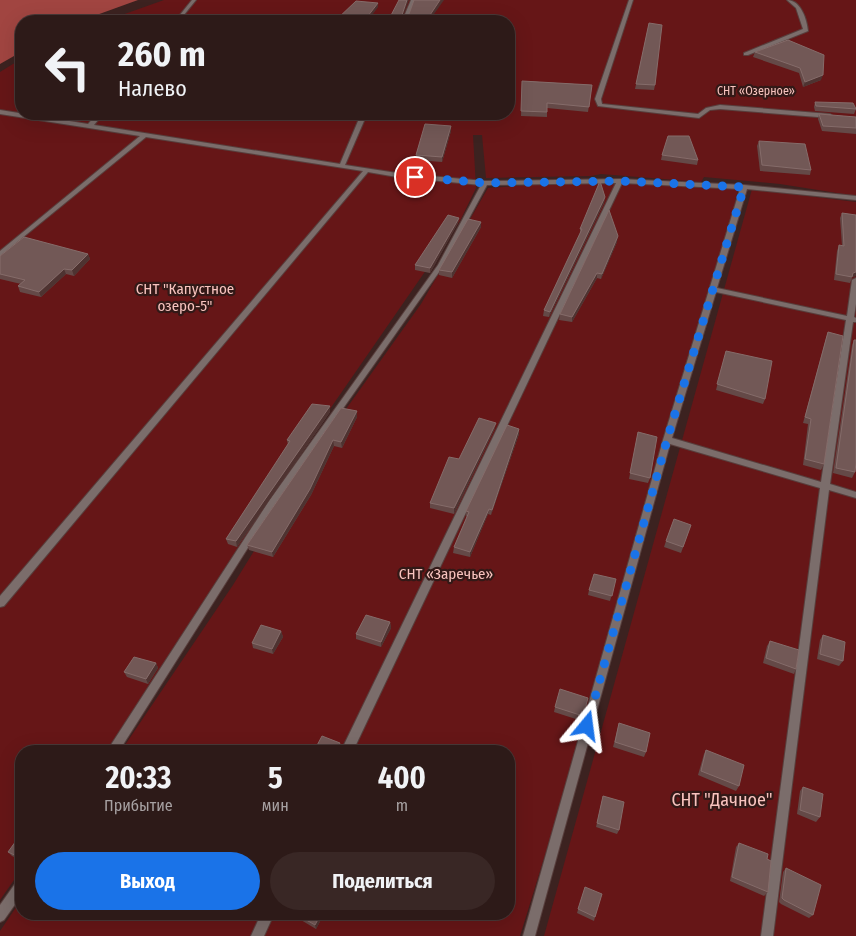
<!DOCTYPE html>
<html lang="ru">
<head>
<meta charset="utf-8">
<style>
	:root { --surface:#2d1a18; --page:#392725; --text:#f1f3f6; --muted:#a7a1a2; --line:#483837; --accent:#1a73e8 }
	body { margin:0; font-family:"Fira Sans Condensed",sans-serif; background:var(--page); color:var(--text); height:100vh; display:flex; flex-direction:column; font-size:19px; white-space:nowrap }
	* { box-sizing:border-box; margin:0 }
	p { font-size:16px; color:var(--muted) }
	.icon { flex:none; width:28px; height:28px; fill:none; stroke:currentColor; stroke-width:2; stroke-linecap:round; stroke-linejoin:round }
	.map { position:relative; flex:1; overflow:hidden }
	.side { position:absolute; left:15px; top:745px; width:500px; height:175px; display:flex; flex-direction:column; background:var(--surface); border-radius:20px; box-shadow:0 5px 20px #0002,0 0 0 1px var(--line) }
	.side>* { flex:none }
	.hud { position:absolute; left:15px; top:15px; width:500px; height:105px; border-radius:20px; box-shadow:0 5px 20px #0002,0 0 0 1px var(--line); background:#2d1a18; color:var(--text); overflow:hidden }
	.pin { position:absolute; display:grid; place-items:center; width:42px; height:42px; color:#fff; margin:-21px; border:2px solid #fff; border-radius:50%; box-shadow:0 1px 5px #0007 }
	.me { position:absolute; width:55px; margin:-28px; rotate:16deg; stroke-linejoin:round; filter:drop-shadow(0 0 4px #0008) }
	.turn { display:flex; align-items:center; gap:18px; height:105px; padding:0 20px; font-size:22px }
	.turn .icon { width:65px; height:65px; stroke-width:2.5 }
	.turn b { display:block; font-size:35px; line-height:42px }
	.eta { display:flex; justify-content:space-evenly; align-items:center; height:85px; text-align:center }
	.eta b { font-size:30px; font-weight:700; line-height:35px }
	.button { display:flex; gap:10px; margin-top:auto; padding:10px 20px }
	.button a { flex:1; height:58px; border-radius:30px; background:var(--accent); color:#fff; font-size:20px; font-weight:700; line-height:58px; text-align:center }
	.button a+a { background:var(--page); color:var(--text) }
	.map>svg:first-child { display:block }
</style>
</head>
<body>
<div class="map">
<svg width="856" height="936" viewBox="0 0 856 936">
	<rect width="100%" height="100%" fill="#3c2220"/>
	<g fill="#661617">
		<path d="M164,0H856V196L780,184L704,177L701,182L601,174L591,176L486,178L482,135H473L476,188L460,221L303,448L242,548L106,751H21V870L0,900V72L21,59V114H509V21H105Z"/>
		<path d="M574,182L734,187L738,189L726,246L600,677L520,936H0V931L21,900V914H509V751H121L233,585L316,451L421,304L488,188Z"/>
		<path d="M752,189L856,202V936H544Z"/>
	</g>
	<path fill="#a14541" d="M0,0H138L80,21H21V52L0,64Z"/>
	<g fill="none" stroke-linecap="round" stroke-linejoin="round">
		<defs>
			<g id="service">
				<path d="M192,0H196L179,21H175Z"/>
				<path d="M411,0H415L406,21H402Z"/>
				<path d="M629,0H633L601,99L602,104L698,114L706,108L720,105L830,114L833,116L830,118L720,109L710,110L699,118L598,106L595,99Z"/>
				<path d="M787,0C801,0 807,20 808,31L748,55H744V53L803,29L796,8Z"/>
				<path d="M0,110L88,124L97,114H103L94,125L340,164L361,114H367L345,165L397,173L485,181L620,179L744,185L856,196V200L747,189L717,288L847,316L852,280L856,278V304L854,317L856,318V322H853L830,484L856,492V498L829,490L773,936H761L820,488L670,444L535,936H523L663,440L740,189L622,183L353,751H341L616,183L487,185L444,265L275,505L119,751H107L269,501L438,265L481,185L397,177L368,172L4,606L0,607V596L363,171L146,137L0,256V251L140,136L0,114ZM716,292L846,320L821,482L672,438Z"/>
				<path d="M21,879V896L4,920L0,922V905L17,881Z"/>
				<path d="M261,914H274L264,936H251Z"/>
			</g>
		</defs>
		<use href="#service" stroke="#583f3d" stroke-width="2"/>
		<use href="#service" fill="#7b6d6b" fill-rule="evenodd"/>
	</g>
	<g fill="#644947">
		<path d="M649,23L655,85L654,90L635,89Z"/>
		<path d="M788,40L821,80L803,87L799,73L753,57L755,52Z"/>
		<path d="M522,81L592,85L588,112L547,108V117L521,116Z"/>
		<path d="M815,102L856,109L854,114L815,111L814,107Z"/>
		<path d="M819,114L856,117V134L822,131L818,119Z"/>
		<path d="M451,131L442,162L416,160V155Z"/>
		<path d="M759,141L811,170L810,175L760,171L757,146Z"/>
		<path d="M662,155L698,160L697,165L661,160Z"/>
		<path d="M605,197L604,203L549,317L543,316L544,310L580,234V229Z"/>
		<path d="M842,213L856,215L852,278L850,283L834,280L837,251L839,245L842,246L840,218Z"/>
		<path d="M459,218L458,223L430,273L415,270V265Z"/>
		<path d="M481,222V227L452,278L439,275V270Z"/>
		<path d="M617,242L601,279L597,278L572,322L559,320L560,314Z"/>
		<path d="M88,254L90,259L74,276L66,274L41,297L20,292L18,286L21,284L0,279V256Z"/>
		<path d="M828,332L824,464L821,470L803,465L808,424L803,423L826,338Z"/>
		<path d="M854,340L855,472L852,478L833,473L852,345Z"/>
		<path d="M726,351L765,399L763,404L716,390Z"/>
		<path d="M330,406V412L237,547L228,544L226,539L288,445L287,440Z"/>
		<path d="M341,408L357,417L342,448L334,446L311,495L273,557L249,550L247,545Z"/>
		<path d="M495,428L454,514L430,508V503L459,459Z"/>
		<path d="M519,429V434L491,515L488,514L470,557L453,553L454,547L467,517L466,516V511Z"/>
		<path d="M638,432L650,478L648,483L629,479Z"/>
		<path d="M691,525L681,553L664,547L666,541Z"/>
		<path d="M616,579L610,601L588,595L589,590Z"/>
		<path d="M390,622L391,628L381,647L356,639V634Z"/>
		<path d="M281,631L283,637L273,654L253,648L252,643Z"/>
		<path d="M823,635L843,661L839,666L817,659L820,640Z"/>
		<path d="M770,641L796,669L794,674L763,663L767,646Z"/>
		<path d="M156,663L158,668L148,684L127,677L124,672Z"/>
		<path d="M588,698L582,721L554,712L555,707Z"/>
		<path d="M619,723L646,752L644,757L613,747Z"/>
		<path d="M706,750L739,786L736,791L698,775L704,754Z"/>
		<path d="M803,787L820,817L816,822L797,814L800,791Z"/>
		<path d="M603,796L619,830L617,834L596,827Z"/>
		<path d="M21,834V860L12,856L8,852Z"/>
		<path d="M739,843L767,859L768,892L764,896L730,881L736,847Z"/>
		<path d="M786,868L813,915L809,918L781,904L779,902L783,872Z"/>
		<path d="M585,887L595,917L594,921L577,913Z"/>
		<path d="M291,914H324L316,929Z"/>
	</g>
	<g fill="#4e3331">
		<path d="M407,0H409L401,21V18Z"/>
		<path d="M440,0H444L429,21H426Z"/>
		<path d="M378,3V7L368,21H364Z"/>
		<path d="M823,75L821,80L803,87L805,82Z"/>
		<path d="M451,126V131L442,162V157Z"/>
		<path d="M605,197L604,203L549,317L550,312Z"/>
		<path d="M459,218L458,223L430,273V268Z"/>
		<path d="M481,222V227L452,278V272Z"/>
		<path d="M618,236L617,242L601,279L602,274Z"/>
		<path d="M88,254L90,259L74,276L72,270Z"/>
		<path d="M64,269L66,274L41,297L39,292Z"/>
		<path d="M856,272V276L851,278L853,273Z"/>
		<path d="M597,273V278L572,322V317Z"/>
		<path d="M330,406V412L237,547L236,541Z"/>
		<path d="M357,411V417L342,448L341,442Z"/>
		<path d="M496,423L495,428L454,514V508Z"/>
		<path d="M519,429V434L491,515L492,510Z"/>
		<path d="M333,440L334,446L311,495L273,557L272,552Z"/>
		<path d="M489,509L488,514L470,557V552Z"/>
		<path d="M390,622L391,628L381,647V642Z"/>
		<path d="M281,631L283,637L273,654L272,649Z"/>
		<path d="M156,663L158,668L148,684L146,679Z"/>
		<path d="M340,743L341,747L339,751H336Z"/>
		<path d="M321,914H324L316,929L315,925Z"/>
	</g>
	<g fill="#725856" stroke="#856c6a">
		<path d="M399,0H407L401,18L408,17L414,0H440L426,21H388Z"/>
		<path d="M356,1L378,3L364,21H335Z"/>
		<path d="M649,23L662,25L655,85L636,84Z"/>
		<path d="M788,40L824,55L823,75L805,82L800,68L755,52Z"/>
		<path d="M522,81L592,85L589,107L547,103V112L521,111Z"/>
		<path d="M815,102L853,103L856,109L816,106Z"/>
		<path d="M819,114L856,117V128L823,126Z"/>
		<path d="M425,124L451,126L442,157L416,155Z"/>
		<path d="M668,136H689L698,160L662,155Z"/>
		<path d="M759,141L805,144L811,170L762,165Z"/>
		<path d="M600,181L605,197L550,312L544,310L582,229H580Z"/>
		<path d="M609,210L618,236L602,274L597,273L572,317L560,314Z"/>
		<path d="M842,213L856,215V272L853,273L852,277L836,274L839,245L844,246Z"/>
		<path d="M448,215L459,218L430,268L415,265Z"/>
		<path d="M468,219L481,222L452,272L439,270Z"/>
		<path d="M24,237L88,254L72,270L64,269L39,292L18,286L25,280L0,274V256Z"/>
		<path d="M828,332L843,336L824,464L805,459L811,419L805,417Z"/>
		<path d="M854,340H856V462L855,472L836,468Z"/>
		<path d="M726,351L772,361L765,399L717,384Z"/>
		<path d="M312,404L330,406L236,541L226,539L290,441L287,440Z"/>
		<path d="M341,408L357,411L341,442L333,440L310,489L272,552L247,545Z"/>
		<path d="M479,418L496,423L454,508L430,503L449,457L459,459Z"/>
		<path d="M507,425L519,429L492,510L489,509L470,552L454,547L469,512L466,511Z"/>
		<path d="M638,432L657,437L650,478L630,473Z"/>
		<path d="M674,519L691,525L683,547L666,541Z"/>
		<path d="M594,574L616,579L612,596L589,590Z"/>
		<path d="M366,615L390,622L381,642L356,634Z"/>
		<path d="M261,625L281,631L272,649L252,643Z"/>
		<path d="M823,635L845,642L843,661L820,654Z"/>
		<path d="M770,641L799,650L796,669L766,658Z"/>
		<path d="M134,657L156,663L146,679L124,672Z"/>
		<path d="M560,689L588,698L583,716L555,707Z"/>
		<path d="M619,723L650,733L646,752L615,742Z"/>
		<path d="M322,736L340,743L336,751H314Z"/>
		<path d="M706,750L744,765L739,786L701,771Z"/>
		<path d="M803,787L823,794L820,817L800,810Z"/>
		<path d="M603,796L624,802L619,830L597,823Z"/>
		<path d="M21,834V858L8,852Z"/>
		<path d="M739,843L768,854L767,859L771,861L768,892L732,877Z"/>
		<path d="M786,868L821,885L813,915L784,900L782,898Z"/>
		<path d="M585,887L602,894L595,917L578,909Z"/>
		<path d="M296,914H321L315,925Z"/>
	</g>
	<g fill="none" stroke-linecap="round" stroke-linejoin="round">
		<path stroke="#1a73e8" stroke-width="9" stroke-dasharray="0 16.2" d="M415,177L486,183L620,181L744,187L667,440L587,726"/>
	</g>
	<g text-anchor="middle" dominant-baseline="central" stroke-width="4.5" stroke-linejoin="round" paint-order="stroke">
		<g font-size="12" fill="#f8c3be" stroke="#321917">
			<text x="756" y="91">СНТ «Озерное»</text>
		</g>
		<g font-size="15" fill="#f8c3be" stroke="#321917">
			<text x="185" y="289">СНТ "Капустное<tspan x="185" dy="17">озеро-5"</tspan></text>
			<text x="446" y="574">СНТ «Заречье»</text>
		</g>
		<g font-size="18" fill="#f8c3be" stroke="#321917">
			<text x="722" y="800">СНТ "Дачное"</text>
		</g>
	</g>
</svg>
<div class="pin" style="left:415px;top:177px;background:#d93025"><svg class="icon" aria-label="arrive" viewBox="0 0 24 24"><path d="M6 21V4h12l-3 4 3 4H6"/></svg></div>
<svg class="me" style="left:587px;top:726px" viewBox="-20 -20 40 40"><path d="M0-17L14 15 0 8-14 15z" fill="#1a73e8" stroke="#fff" stroke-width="4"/></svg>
<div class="hud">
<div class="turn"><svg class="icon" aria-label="left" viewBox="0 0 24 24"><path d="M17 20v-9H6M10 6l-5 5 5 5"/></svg><div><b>260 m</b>Налево</div></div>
</div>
<section class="side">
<div class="eta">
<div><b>20:33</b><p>Прибытие</p></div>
<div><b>5</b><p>мин</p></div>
<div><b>400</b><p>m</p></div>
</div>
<div class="button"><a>Выход</a><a>Поделиться</a></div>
</section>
</div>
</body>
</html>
